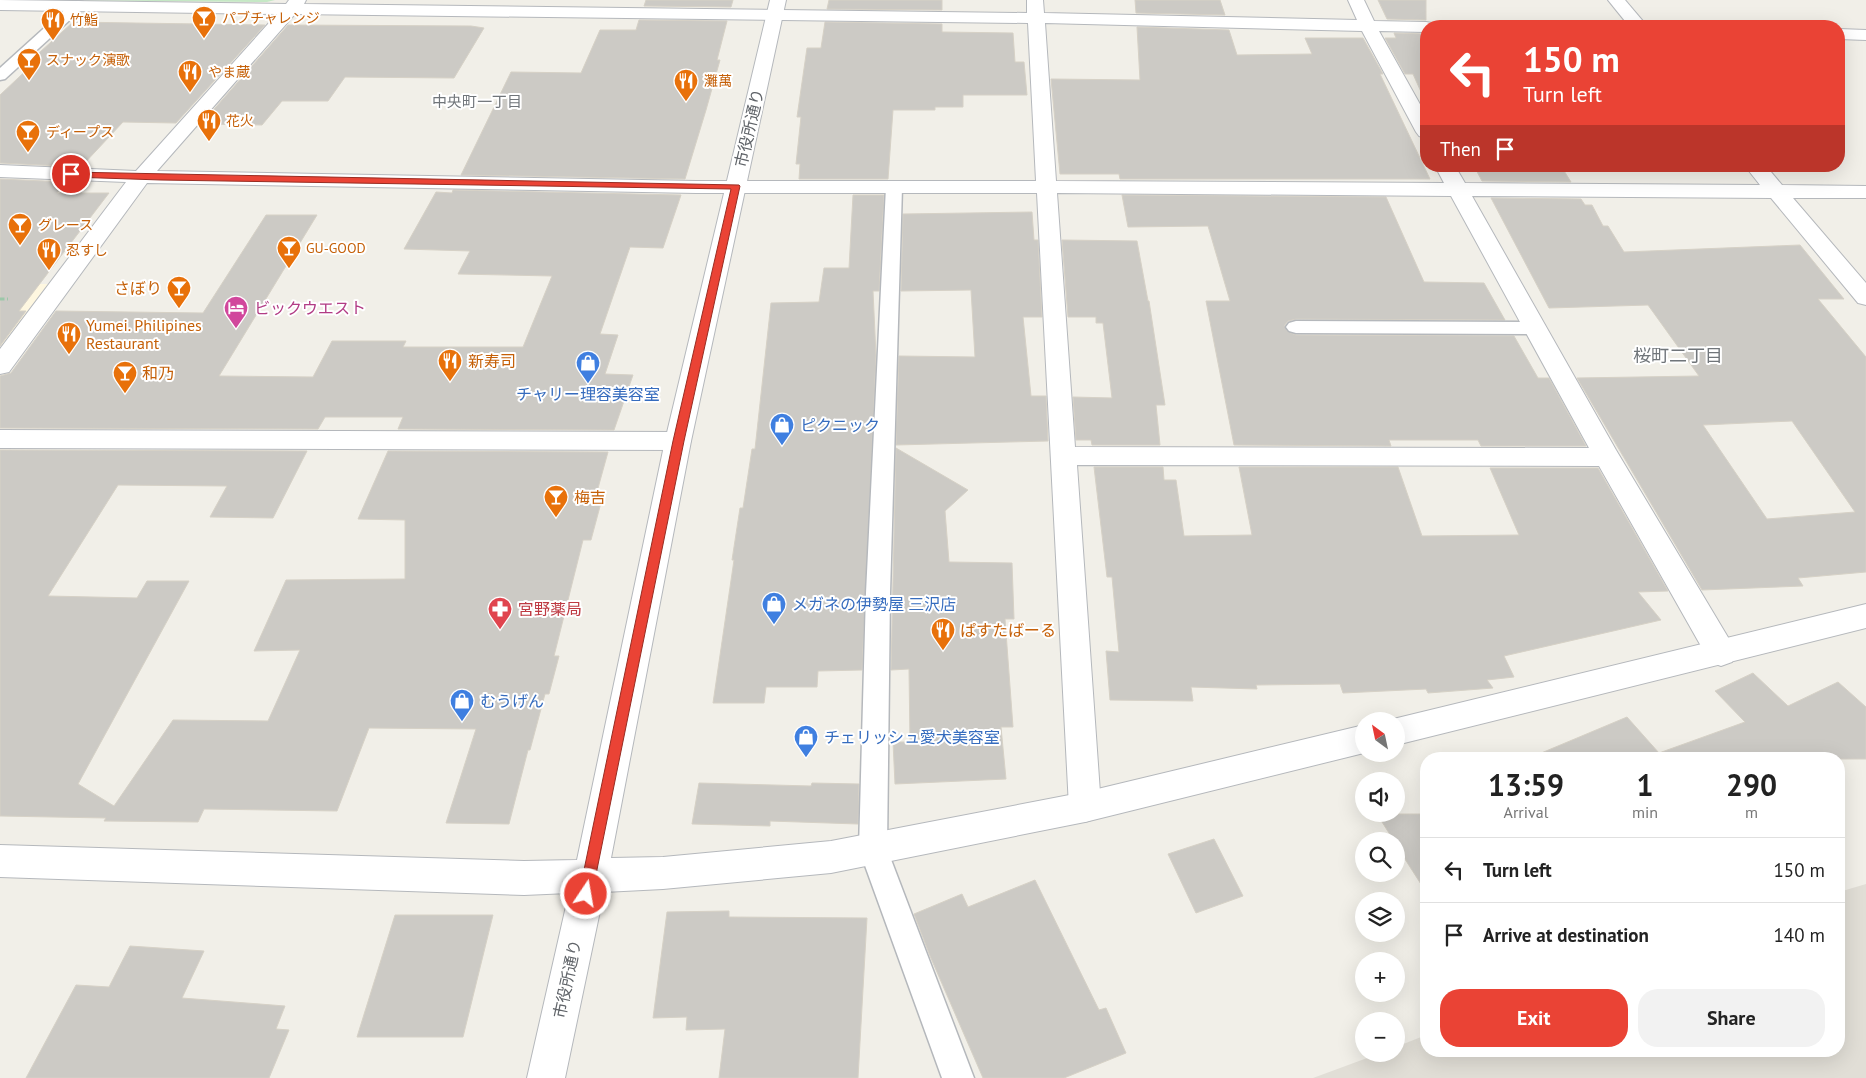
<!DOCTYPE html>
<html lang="en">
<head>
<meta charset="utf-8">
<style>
	:root { --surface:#fff; --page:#f2f2f2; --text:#222; --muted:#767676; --line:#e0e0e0; --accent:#ea4335 }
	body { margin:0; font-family:"PT Sans","Noto Sans JP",sans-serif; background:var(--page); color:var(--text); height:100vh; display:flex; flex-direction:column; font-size:19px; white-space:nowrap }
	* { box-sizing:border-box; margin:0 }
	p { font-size:16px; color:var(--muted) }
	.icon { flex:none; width:28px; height:28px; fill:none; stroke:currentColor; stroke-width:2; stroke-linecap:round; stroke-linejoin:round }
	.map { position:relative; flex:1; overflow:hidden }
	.details { position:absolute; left:1420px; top:752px; width:425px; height:305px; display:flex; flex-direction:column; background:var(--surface); border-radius:20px; box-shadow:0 5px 20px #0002 }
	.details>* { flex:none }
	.banner { position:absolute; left:1420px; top:20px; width:425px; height:152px; border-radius:20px; box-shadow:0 5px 20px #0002; background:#ea4335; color:#fff; overflow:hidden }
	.needle { width:32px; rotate:327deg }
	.buttons { position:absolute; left:1355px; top:712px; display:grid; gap:10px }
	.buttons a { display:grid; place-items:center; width:50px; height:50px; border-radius:50%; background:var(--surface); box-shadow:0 5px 20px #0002; font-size:25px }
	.pin { position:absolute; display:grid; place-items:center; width:42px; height:42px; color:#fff; margin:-21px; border:2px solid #fff; border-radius:50%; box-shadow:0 1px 5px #0007 }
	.me { position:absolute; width:55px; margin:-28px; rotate:12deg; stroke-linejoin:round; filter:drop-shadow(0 0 4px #0008) }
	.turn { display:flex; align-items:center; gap:18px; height:105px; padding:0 20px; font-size:22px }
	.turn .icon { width:65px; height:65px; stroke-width:2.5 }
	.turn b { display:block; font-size:35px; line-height:42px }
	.then { display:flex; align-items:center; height:48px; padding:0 20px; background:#0003; gap:10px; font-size:19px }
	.eta { display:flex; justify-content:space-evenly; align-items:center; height:85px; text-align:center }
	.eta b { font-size:30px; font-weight:600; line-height:35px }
	.action { display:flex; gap:10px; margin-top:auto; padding:10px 20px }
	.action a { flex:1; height:58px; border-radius:20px; background:var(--accent); color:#fff; font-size:20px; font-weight:600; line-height:58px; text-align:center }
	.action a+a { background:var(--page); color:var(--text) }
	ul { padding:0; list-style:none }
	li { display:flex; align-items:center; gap:15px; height:65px; padding:0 20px; border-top:1px solid var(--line) }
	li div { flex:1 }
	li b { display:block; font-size:19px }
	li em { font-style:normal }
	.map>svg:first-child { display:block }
</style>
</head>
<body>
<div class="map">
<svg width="1866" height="1078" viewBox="0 0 1866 1078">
	<rect width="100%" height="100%" fill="#f1efe8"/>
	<path fill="#fef7e0" d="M0,284H52L5,345L0,346Z"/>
	<path fill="#e1ded6" d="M1866,884V1078H1313L1378,1054H1396V1047L1426,1035V1051H1839V892Z"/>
	<path fill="#c5e8c5" d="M58,0H275L267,2Z"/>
	<g fill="#cccac5" stroke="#d6d1c6" fill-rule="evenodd">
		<path d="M646,0H733L731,7L644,6Z"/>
		<path d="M829,0H942V10L827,9Z"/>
		<path d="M1135,0H1220L1225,15L1136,13Z"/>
		<path d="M1378,0H1426V20L1387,19Z"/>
		<path d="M639,20L727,21L717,60H720L706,110L685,179L461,175L511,72L581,73L600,30H636Z"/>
		<path d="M73,22L135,23L265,25L176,123L123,122L81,167L0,163V95L35,62H29Z"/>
		<path d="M825,22L942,24V32L1013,33L1015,62H1024L1027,95H963V107H935V110H893L888,179H799L800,164H796L801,117H797L807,48H821Z"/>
		<path d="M288,25L471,26L484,28L454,78L345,77L328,101H282L262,125L201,124Z"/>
		<path d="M1137,27L1229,30L1237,55L1312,54L1305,38H1363L1383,74H1380L1430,179H1120L1119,174H1060L1051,79L1140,80Z"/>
		<path d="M1394,33L1426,34V103L1413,74H1405L1385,38H1396Z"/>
		<path d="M1474,166H1561L1571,182L1482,181Z"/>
		<path d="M0,179L67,182L57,193H109L19,311H26L0,346Z"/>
		<path d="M453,190L681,195L663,248L630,247L600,334L618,335L605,374L633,375L614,430L398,429L403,417H325L318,429L0,428V376L11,373L56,311L203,313L266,215H317L219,376L313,377L332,341H406L403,347H523L552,276L458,274L470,251L404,249L436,192L452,193Z"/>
		<path d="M853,195H884L879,291H873L876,356L862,670L818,671L817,687H766L764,703H713L734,560H732L740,508H743L752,449H755L771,303L819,302L824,268H849Z"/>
		<path d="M1122,195L1386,197L1424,282L1484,283L1505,320L1296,319L1288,321L1284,326L1288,332L1296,335L1514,336L1538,378H1549L1586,446H1481L1478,440H1389L1391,446L1234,445L1206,301H1230L1208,226L1128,227Z"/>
		<path d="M1491,198L1581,199L1585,205H1592L1603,226H1608L1624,252L1800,245L1844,299H1818L1866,357V572L1798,578L1803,586L1702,590L1577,378L1699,376L1648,305L1549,308ZM1792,421L1855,512L1767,519L1703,425Z"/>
		<path d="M1032,212L1034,240H1038L1042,317H1023L1031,396H1046L1048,441L896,445L899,356L975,357L971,290L901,291L903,214Z"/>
		<path d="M1062,240L1137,241L1148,301H1149L1165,405H1156L1160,445H1092L1091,440H1076L1073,397L1112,398L1103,323H1096V317H1068Z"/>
		<path d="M896,448L968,490L945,511L949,562L1012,563L1014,619H1005L1013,727H1001L1006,779L895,784L893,742H910L909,669L891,670Z"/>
		<path d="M0,450L307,451L273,518L210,517L227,486L118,485L48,596L137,598L147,581H189L78,784L114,806L173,720L268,721L300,650L254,651L286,580L405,579V520L358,519L388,451L608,452L595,499H602L591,540H583L554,656H559L549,694H545L530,750H528L509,824L446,823L476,729L369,728L337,811L204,809L198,822L104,821L106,818L0,816Z"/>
		<path d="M1094,467H1163L1164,480H1176L1184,536L1252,535L1239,467H1398L1422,536L1519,535L1490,468H1598L1668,591L1638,592L1661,620L1504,656L1514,677L1487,680L1493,688L1428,693L1426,689L1343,693L1340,684L1256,685L1257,689L1191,687L1193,701L1110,700L1106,651L1119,652L1112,577H1107Z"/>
		<path d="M1753,673L1788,706L1838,682L1866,707V759H1527L1627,717L1659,753L1745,722L1715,691Z"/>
		<path d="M699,783L811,786L812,783L859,784L858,824L770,821V826L692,824Z"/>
		<path d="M1377,814H1426V892L1396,845V841H1394Z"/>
		<path d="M1214,839L1243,896L1196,913L1168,854Z"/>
		<path d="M1035,880L1099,1010L1106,1008L1126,1053L1064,1078H983L930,956L914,914L962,894L968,907Z"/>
		<path d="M729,911V917L867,918L858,1078H719L725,1029L686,1030L687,1017L653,1018L667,912Z"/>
		<path d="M395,915H493L463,1037H357Z"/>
		<path d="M130,946L204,951L182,998L285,1006L276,1029L289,1030L269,1078H26L76,985L109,987Z"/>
	</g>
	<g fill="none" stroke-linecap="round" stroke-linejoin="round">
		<defs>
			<g id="service">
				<path d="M78,1L83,2L85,5L83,8L5,79L0,80V68L73,2Z"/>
				<path d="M894,182L900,183L902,187L890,593L887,849L974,1078H942L859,849L866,593L886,187L888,183Z"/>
				<path d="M1296,321L1535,322L1542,324L1545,328L1542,332L1535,334L1296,333L1289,331L1286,327L1289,323Z"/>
			</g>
			<g id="minor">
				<path d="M0,0L286,4L289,0H306L304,4L1027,13V0H1043L1044,13L1357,20L1348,0H1364L1374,21L1426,22L1432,23L1434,26H1426V32L1379,31L1426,115V138L1419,136L1416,132L1362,31L1045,23L1056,181L1444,183L1435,166H1455L1465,183L1760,185L1745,166H1766L1782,185L1866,186V198H1793L1866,283V305L1858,303L1771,198L1472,196L1616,450L1732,644L1736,653L1732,662L1721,666L1710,662L1599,466L1077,465L1101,807L1097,818L1085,822L1073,818L1069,807L1037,193H696L147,183L9,372L0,374V349L126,182L0,177V165L136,171L277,14L0,10ZM295,14L1028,23L1036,181H696L157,171ZM1057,193L1451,196L1589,448L1075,447Z"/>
				<path d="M1608,0H1625L1647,26H1629Z"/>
				<path d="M1839,29L1866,30V40L1839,39Z"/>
				<path d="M0,430L678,432L687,434L691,441L687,448L678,450L0,448Z"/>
			</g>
			<g id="tertiary">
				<path d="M770,0H786L691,441L611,858L663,857L831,841L1085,792L1364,725V753L1085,822L831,873L663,889L604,892L565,1078H527L569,893L524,895L0,877V845L524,861L577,860L665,441Z"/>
				<path d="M1866,604V628L1396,745V721H1385Z"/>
			</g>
		</defs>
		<use href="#service" stroke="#b5b8bc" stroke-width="3"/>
		<use href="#minor" stroke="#b5b8bc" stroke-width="2"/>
		<use href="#tertiary" stroke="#b5b8bc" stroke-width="2"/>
		<path stroke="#9cc7a9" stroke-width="3" stroke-dasharray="4.5 2.5" stroke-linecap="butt" d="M0,299H8"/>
		<use href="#service" fill="#fff" fill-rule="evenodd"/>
		<use href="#minor" fill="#fff" fill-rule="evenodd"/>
		<use href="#tertiary" fill="#fff" fill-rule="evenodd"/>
	</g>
	<path fill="#ea4335" stroke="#982c22" d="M68,172L739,185L740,186L684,441L591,899L586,901L581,899L579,894L673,441L731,189L161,180L71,177L68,176Z"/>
	<defs>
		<symbol id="bar-pin" viewBox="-11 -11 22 30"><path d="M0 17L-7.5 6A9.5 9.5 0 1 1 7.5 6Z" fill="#e8710a" stroke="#fff"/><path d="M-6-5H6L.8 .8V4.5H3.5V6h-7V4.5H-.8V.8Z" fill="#fff"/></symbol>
		<symbol id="restaurant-pin" viewBox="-11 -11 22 30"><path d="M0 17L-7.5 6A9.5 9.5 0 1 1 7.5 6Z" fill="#e8710a" stroke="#fff"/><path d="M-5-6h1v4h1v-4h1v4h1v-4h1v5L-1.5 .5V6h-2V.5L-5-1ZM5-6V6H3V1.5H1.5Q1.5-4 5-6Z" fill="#fff"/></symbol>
		<symbol id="hotel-pin" viewBox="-11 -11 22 30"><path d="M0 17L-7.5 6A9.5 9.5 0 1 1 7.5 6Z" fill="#d1479c" stroke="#fff"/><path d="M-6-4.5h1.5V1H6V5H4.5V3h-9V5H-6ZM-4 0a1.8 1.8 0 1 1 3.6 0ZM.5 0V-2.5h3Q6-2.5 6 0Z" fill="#fff"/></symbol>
		<symbol id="shop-pin" viewBox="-11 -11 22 30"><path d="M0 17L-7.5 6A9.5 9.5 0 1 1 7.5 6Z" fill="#3f7fe0" stroke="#fff"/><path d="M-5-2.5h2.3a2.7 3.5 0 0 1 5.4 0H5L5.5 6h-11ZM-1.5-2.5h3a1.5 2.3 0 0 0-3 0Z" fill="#fff"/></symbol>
		<symbol id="pharmacy-pin" viewBox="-11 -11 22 30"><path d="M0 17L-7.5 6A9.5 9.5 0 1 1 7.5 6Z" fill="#e0444e" stroke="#fff"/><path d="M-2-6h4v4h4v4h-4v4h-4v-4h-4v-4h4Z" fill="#fff"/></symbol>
	</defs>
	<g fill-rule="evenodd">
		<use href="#bar-pin" x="190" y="4" width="28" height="38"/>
		<use href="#restaurant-pin" x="39" y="6" width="28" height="38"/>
		<use href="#bar-pin" x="15" y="46" width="28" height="38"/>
		<use href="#restaurant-pin" x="176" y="58" width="28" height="38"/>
		<use href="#restaurant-pin" x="672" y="67" width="28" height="38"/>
		<use href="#restaurant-pin" x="195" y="107" width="28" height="38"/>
		<use href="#bar-pin" x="14" y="118" width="28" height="38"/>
		<use href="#bar-pin" x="6" y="211" width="28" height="38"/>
		<use href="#bar-pin" x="275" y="234" width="28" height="38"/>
		<use href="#restaurant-pin" x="35" y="236" width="28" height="38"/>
		<use href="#bar-pin" x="165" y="274" width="28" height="38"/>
		<use href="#hotel-pin" x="222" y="294" width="28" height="38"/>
		<use href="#restaurant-pin" x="55" y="320" width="28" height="38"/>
		<use href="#restaurant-pin" x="436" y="347" width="28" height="38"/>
		<use href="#shop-pin" x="574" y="349" width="28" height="38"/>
		<use href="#bar-pin" x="111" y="359" width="28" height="38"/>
		<use href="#shop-pin" x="768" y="411" width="28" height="38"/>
		<use href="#bar-pin" x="542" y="483" width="28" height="38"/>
		<use href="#shop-pin" x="760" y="590" width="28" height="38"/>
		<use href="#pharmacy-pin" x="486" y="595" width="28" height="38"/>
		<use href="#restaurant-pin" x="929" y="616" width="28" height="38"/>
		<use href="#shop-pin" x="448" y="687" width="28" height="38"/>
		<use href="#shop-pin" x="792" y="723" width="28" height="38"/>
	</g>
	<g text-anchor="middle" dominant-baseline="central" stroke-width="4" stroke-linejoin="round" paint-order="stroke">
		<g font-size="14" fill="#c56008" stroke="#fff" text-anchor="start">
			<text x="222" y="18">パブチャレンジ</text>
			<text x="70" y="20">竹鮨</text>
			<text x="46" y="60">スナック演歌</text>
			<text x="208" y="72">やま蔵</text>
			<text x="704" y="81">灘萬</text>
			<text x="226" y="121">花火</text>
			<text x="46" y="132">ディープス</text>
			<text x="38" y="225">グレース</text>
			<text x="306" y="248">GU-GOOD</text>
			<text x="66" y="250">忍すし</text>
		</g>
		<g font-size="15" fill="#70757a" stroke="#fff">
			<text x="477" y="101">中央町一丁目</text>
		</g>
		<g font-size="16" fill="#5f6368" stroke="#fff">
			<text transform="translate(749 128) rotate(-77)">市役所通り</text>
			<text transform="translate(567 979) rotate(-78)">市役所通り</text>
		</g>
		<g font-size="16" fill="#c56008" stroke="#fff" text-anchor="start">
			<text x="162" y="288" text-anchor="end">さぼり</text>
			<text x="86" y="325">Yumei. Philipines<tspan x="86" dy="18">Restaurant</tspan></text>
			<text x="468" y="361">新寿司</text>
			<text x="142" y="373">和乃</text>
			<text x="574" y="497">梅吉</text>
			<text x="960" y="630">ぱすたばーる</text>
		</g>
		<g font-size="16" fill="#b23c85" stroke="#fff" text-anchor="start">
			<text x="254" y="308">ビックウエスト</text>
		</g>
		<g font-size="16" fill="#366cbe" stroke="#fff" text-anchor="start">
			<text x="588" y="394" text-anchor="middle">チャリー理容美容室</text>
			<text x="800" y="425">ピクニック</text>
			<text x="792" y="604">メガネの伊勢屋 三沢店</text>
			<text x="480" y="701">むうげん</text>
			<text x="824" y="737">チェリッシュ愛犬美容室</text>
		</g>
		<g font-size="16" fill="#be3a42" stroke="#fff" text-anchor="start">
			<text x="518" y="609">宮野薬局</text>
		</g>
		<g font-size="18" fill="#70757a" stroke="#fff">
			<text x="1678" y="355">桜町二丁目</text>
		</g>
	</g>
</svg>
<div class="buttons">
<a><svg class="needle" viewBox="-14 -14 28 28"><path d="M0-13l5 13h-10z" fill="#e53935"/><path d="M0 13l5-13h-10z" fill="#767676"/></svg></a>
<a><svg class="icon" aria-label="sound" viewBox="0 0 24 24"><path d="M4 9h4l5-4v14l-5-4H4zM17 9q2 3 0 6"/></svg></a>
<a><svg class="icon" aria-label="search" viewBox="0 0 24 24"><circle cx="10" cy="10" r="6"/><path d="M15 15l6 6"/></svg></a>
<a><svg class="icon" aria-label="layers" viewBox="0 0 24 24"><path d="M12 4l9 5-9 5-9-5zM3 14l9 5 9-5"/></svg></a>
<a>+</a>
<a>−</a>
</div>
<div class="pin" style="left:71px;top:174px;background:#d93025"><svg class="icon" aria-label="arrive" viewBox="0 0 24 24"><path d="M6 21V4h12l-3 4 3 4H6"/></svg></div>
<svg class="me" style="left:586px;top:894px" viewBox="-20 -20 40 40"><circle r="17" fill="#ea4335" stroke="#fff" stroke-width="3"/><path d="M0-11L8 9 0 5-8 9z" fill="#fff"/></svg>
<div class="banner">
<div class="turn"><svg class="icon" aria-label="left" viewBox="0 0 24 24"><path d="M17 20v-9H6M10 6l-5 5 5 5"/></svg><div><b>150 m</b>Turn left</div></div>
<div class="then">Then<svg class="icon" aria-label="arrive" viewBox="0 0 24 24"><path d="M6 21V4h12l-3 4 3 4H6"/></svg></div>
</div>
<section class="details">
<div class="eta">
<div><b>13:59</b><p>Arrival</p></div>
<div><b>1</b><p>min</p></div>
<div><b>290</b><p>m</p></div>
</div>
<ul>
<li><svg class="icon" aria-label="left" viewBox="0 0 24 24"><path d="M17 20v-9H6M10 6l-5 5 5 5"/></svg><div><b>Turn left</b></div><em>150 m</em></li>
<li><svg class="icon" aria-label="arrive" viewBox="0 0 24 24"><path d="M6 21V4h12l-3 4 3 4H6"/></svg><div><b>Arrive at destination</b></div><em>140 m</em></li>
</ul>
<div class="action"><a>Exit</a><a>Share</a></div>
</section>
</div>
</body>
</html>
